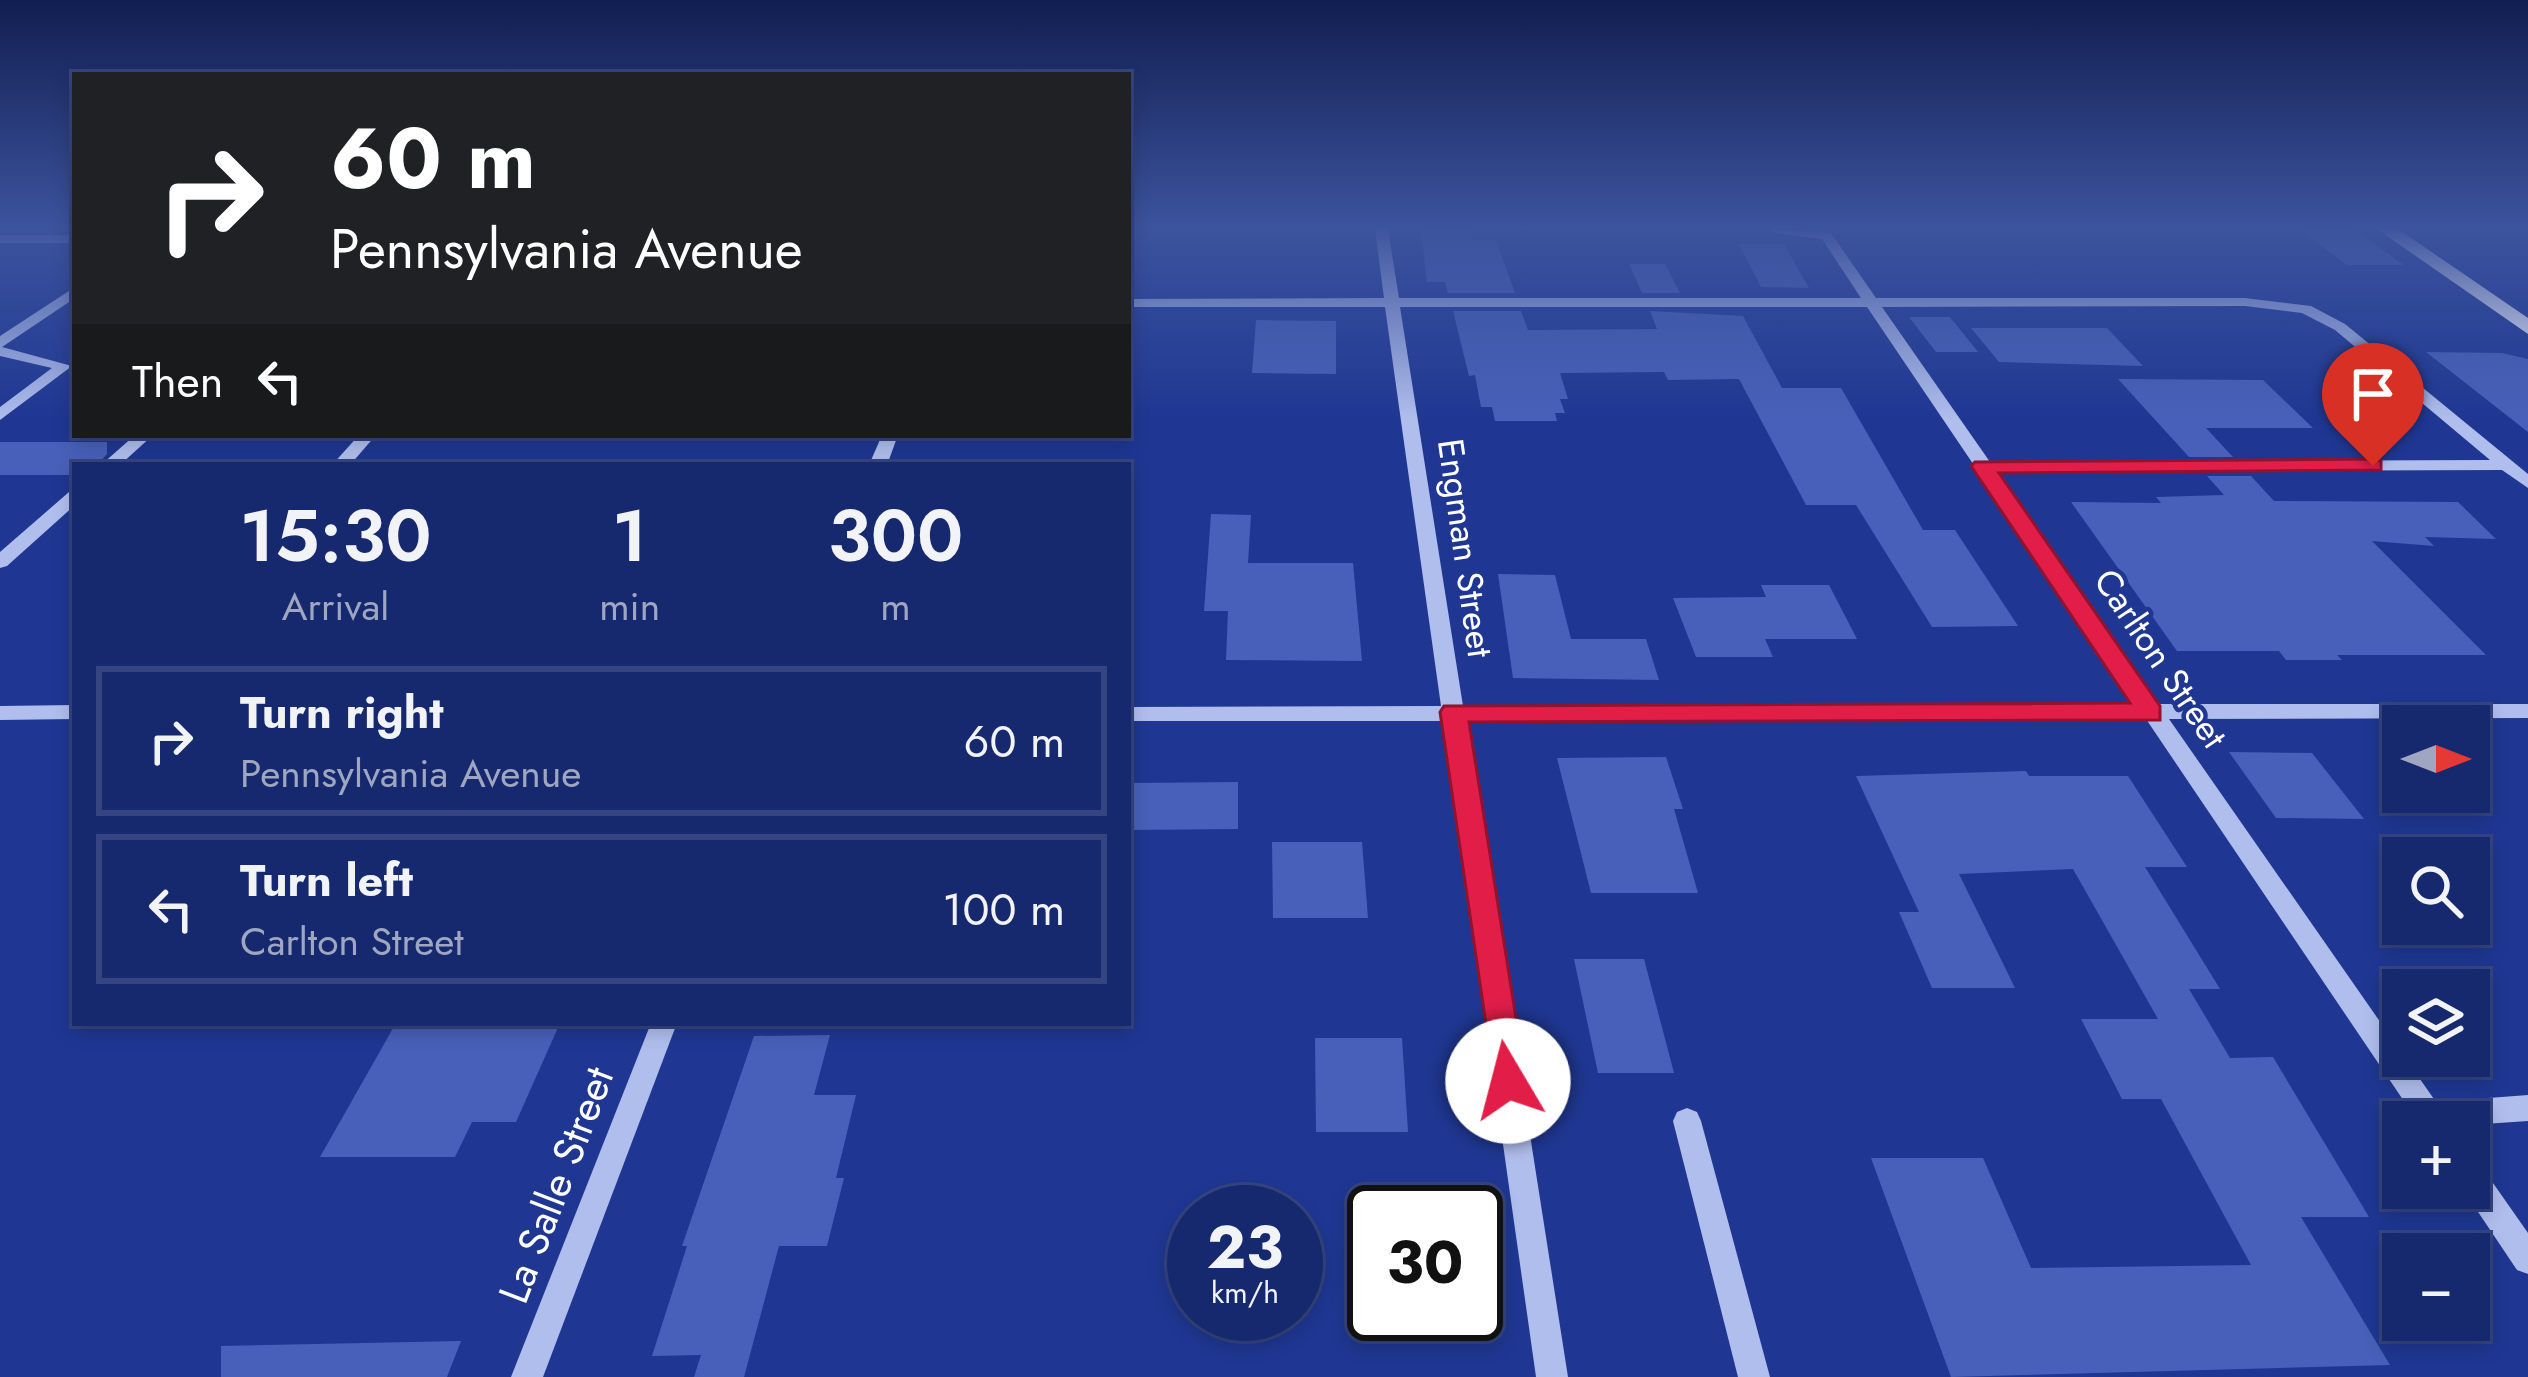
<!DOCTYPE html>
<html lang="en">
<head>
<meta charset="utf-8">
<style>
	:root { --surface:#17296e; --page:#243576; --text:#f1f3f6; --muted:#9ea6c2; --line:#364581 }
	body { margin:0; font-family:Jost,sans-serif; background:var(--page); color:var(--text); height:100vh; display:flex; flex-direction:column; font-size:45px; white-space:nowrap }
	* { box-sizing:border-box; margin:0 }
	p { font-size:39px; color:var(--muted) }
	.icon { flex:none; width:66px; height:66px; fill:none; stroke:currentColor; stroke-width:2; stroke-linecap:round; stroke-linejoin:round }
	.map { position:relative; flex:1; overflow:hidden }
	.drawer { position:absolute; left:72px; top:462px; width:1059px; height:564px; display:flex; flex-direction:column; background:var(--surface); border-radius:0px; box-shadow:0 6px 18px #0003,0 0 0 3px var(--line) }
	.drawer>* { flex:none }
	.top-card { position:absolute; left:72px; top:72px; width:1059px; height:366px; border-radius:0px; box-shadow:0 6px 18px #0003,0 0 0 3px var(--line); background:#202124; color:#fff; overflow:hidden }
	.needle { width:78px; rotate:90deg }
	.fabs { position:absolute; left:2382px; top:705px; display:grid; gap:24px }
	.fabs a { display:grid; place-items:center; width:108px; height:108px; border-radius:0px; background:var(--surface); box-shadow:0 6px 18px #0003,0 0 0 3px var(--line); font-size:60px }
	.speed { position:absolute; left:1167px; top:1185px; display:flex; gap:24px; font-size:60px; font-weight:700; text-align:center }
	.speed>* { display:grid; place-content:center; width:156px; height:156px; border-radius:50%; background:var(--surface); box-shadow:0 6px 18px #0003,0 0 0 3px var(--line); line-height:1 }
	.speed small { font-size:30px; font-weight:400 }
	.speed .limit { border:6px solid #111; border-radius:18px; background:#fff; color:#111 }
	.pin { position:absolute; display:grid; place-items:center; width:102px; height:102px; color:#fff; margin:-123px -51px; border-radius:50% 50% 50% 0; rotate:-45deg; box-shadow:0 0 12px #0007 }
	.pin .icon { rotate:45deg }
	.me { position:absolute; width:132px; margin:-66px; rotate:352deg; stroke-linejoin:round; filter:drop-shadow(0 0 9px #0008) }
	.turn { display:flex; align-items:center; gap:42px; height:252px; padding:0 60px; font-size:54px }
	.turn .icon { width:156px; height:156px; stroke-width:2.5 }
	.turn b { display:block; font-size:84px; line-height:102px }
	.then { display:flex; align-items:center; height:114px; padding:0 60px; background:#0003; gap:24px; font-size:45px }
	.eta { display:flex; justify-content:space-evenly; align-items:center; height:204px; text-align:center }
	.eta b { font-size:72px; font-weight:600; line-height:84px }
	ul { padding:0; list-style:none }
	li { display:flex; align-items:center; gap:36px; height:150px; margin:0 24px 18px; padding:0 36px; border:6px solid var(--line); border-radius:0px }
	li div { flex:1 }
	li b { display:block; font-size:45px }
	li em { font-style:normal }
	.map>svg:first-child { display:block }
</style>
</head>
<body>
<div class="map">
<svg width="2528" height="1377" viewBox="0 0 2528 1377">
	<rect width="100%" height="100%" fill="#1f3792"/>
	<g fill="#4860b9">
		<path d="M1421,229H1470L1472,240H1496L1515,293H1448L1445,282H1427Z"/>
		<path d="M2299,229H2353L2404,265H2347Z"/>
		<path d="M1739,244H1784L1809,288L1761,287Z"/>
		<path d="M1629,264H1665L1680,293H1642Z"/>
		<path d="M1453,311H1521L1528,330L1657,329L1650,311L1743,316L1782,388H1841L1923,530H1955L2018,626L1932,627L1856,505H1806L1739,379L1668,380L1664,372L1560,373L1568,399H1560L1565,413H1555L1557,421H1495L1492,407H1481L1475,375L1469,376Z"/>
		<path d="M1909,317H1950L1978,352H1936Z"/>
		<path d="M1256,320L1336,321V374L1252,373Z"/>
		<path d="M1971,328H2107L2143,366L1999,362Z"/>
		<path d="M2426,352L2502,353L2528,359V432Z"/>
		<path d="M2118,379L2263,380L2313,428H2206L2233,457H2189Z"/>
		<path d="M0,442H107V454L97,465H75V475H0Z"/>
		<path d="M2207,476H2251L2274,501L2458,502L2496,539L2425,537L2434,546L2372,541L2486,655H2337L2342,660H2286L2279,651H2177L2071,502L2161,503L2156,497L2224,495Z"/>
		<path d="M1211,514L1251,515L1248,563H1353L1362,661L1226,660L1228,611H1204Z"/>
		<path d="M1498,574L1555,575L1571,639H1646L1659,680L1513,678Z"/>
		<path d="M1761,585H1829L1857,639H1765L1773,657H1696L1673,598L1766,597Z"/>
		<path d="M2229,752L2312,753L2364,819L2276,818Z"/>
		<path d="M1666,757L1683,809H1674L1698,893H1591L1557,758Z"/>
		<path d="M2026,771L2029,776H2128L2187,867H2145L2220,989H2189L2230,1058L2273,1057L2369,1217H2301L2390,1365L1951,1377L1871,1158H1983L2031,1268L2251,1265L2161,1099H2122L2081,1019H2158L2073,869L1959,874L2015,988H1932L1899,912H1919L1856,776Z"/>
		<path d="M1238,782V829L1128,830L1131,783Z"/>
		<path d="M1272,842H1362L1368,918H1273Z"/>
		<path d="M1574,959H1644L1674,1073H1598Z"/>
		<path d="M396,1023H560L516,1122H472L455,1157H320Z"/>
		<path d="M830,1035L814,1095H856L836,1178H844L827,1246H779L744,1377H694L701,1355L652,1356L687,1246H682L754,1036Z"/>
		<path d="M1315,1038H1402L1408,1132H1316Z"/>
		<path d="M461,1341L447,1377H221V1346Z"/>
	</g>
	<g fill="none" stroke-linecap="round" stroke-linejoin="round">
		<g fill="#b0beed" fill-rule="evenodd">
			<path d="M1375,229H1388L1399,298H1861L1822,239L1775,233L1768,229L1831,233L1876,298H2245L2311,306L2345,324L2528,474V488L2502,470L1997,472L2159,704H2528V718L2169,719L2436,1102L2528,1095V1121L2469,1125V1122H2418L2146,719L1465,721L1568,1377H1536L1443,721H1128V707L1441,706L1385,307H1128V299L1384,298ZM2245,306L2302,313L2335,330L2490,460L1990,462L1882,307ZM1400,307H1867L2136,705L1463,706Z"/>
			<rect x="0" y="235" width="75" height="8"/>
			<path d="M75,287V298L2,347L72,366L0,420V407L52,368L0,356V336Z"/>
			<path d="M135,435H153L120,465H101Z"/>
			<path d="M359,435H376L350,465H332Z"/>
			<path d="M882,435H898L887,465H869Z"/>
			<path d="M75,491V505L7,566L0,568V552L69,492Z"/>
			<path d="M75,705V719L0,720V706Z"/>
			<path d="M651,1023H677L543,1377H511Z"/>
			<path d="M1687,1108L1697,1112L1701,1121L1770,1377H1738L1673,1121L1677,1112Z"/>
			<path d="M2469,1159L2479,1163L2528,1233V1274L2517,1270L2462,1188H2469Z"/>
		</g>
		<path fill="#f7f8ff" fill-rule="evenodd" d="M2377,229H2398L2528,318V334Z"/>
	</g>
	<linearGradient id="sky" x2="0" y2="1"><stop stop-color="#111e50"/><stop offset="0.54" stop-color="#3c539d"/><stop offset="1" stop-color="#3c539d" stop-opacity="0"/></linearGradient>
	<rect width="2528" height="421" fill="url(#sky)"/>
	<path fill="#e11d48" stroke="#92132f" stroke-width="3" d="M2373,459L2381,461V470L1999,473L2160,706V720L1469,722L1526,1081L1521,1092L1508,1096L1496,1092L1440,712L1444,706L2130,703L1971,466L1975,462Z"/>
	<g text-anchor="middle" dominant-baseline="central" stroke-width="9" stroke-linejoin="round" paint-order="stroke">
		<g font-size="36" fill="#fff" stroke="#1f3792">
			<text transform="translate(1466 548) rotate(82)">Engman Street</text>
			<text transform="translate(2161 658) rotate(56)">Carlton Street</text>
		</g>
		<g font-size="42" fill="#fff" stroke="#1f3792">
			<text transform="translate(556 1185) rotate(-69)">La Salle Street</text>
		</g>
	</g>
</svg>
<div class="fabs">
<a><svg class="needle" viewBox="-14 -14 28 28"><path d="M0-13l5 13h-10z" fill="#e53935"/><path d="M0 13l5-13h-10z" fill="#9ea6c2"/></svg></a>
<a><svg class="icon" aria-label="search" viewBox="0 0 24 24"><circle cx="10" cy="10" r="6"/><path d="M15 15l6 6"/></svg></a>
<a><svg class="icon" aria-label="layers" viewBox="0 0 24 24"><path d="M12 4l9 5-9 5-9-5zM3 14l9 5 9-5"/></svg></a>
<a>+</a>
<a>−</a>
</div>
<div class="speed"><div>23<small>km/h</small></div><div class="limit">30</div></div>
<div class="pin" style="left:2373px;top:466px;background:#d93025"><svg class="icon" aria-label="arrive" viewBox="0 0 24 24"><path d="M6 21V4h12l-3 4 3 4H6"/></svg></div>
<svg class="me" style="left:1508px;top:1081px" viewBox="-20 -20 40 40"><circle r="19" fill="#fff"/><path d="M0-13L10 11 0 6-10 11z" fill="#e11d48"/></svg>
<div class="top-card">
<div class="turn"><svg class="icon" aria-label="right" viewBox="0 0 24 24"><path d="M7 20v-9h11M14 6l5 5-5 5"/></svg><div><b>60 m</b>Pennsylvania Avenue</div></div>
<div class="then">Then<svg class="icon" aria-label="left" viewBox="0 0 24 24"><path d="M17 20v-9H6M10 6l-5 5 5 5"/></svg></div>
</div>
<section class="drawer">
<div class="eta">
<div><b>15:30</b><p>Arrival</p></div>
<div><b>1</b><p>min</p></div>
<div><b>300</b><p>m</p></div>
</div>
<ul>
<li><svg class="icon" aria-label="right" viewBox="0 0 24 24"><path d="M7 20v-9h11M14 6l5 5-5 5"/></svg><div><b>Turn right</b><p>Pennsylvania Avenue</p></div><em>60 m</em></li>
<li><svg class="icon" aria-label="left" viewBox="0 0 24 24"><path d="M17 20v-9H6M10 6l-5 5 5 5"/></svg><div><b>Turn left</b><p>Carlton Street</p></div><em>100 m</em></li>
</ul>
</section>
</div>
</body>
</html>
